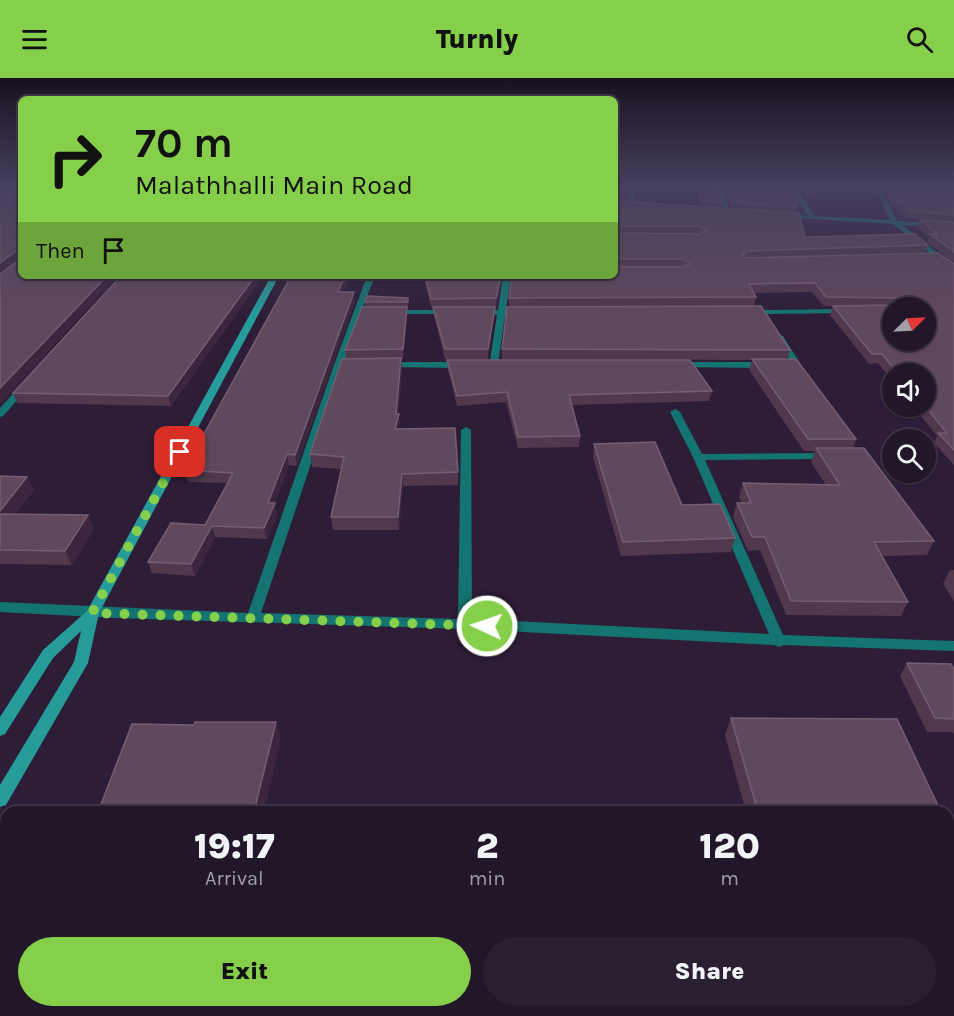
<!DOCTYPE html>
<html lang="en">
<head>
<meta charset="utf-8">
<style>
	:root { --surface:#221629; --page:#2a1f31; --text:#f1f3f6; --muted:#a29fa8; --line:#3f3546; --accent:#86cf4b }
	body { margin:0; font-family:Karla,sans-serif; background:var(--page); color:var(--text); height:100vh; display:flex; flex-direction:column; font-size:22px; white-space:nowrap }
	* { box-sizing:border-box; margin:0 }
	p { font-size:20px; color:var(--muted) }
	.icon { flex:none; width:33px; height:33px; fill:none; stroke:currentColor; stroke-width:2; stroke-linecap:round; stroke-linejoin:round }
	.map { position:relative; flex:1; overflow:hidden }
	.details { position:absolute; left:0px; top:728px; width:954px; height:212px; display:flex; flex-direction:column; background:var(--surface); border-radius:18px 18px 0 0; box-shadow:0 2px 4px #0004,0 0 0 2px var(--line) }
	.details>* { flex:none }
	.hud { position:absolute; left:18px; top:18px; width:600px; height:183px; border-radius:9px; box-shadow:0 2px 4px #0004,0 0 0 2px var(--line); background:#86cf4b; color:#111; overflow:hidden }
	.needle { width:39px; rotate:66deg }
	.fabs { position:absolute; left:882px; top:219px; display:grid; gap:12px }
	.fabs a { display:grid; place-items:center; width:54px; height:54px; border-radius:50%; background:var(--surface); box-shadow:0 2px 4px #0004,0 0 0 2px var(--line); font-size:30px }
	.pin { position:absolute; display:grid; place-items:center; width:51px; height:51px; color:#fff; margin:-26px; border-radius:12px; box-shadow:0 3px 9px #0006 }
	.me { position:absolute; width:66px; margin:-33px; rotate:273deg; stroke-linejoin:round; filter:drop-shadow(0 0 4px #0008) }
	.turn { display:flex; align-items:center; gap:21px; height:126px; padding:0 18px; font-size:27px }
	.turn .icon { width:78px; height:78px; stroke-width:2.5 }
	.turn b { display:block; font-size:42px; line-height:51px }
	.then { display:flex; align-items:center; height:57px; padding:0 18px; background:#0003; gap:12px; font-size:22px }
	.eta { display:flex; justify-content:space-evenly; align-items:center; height:102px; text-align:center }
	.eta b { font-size:36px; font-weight:800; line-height:42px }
	.button { display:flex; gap:12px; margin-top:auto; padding:12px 18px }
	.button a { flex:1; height:69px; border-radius:36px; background:var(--accent); color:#111; font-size:24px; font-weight:800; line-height:69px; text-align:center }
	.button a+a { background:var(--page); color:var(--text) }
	header { display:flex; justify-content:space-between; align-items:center; height:78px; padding:0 18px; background:var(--accent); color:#111; font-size:27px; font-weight:800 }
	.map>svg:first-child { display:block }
</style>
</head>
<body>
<header><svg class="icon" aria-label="menu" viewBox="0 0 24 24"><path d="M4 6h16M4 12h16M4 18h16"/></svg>Turnly<svg class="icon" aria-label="search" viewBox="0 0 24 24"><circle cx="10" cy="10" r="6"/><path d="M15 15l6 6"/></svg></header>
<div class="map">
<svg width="954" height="938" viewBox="0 0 954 938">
	<rect width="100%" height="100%" fill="#2e1d37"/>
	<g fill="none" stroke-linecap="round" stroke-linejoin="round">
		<g fill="#147472" fill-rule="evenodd">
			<path d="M625,108H631L636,128L631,127Z"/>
			<path d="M717,108H723L730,135L725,134Z"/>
			<path d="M789,108H795L815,138L890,142L875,110L878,108L881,110L897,143L954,146V150L902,147L954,188V194L893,146L782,139L784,136L808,138Z"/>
			<path d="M367,198H375L362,232H448L452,234L448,236H361L261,535L458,541L461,352L466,349L471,352L472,541L769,556L693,379L670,334L675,331L680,334L702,376L828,375L833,378L828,381L705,382L783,557L954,563V573L784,567L779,569L774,567L465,551L116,540L0,534V524L248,535L334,287Z"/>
			<path d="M503,198H511L506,232L523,233L527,235L523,237H505L498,286L494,289L479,288V284L490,283L497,237L480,236L476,234L480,232H498Z"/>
			<path d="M847,231H850V235L750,236L746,234L750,232Z"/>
			<path d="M777,258H783L801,287L800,289H787V285L791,284L776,260Z"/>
			<path d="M386,284H462L466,287L462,290L383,289V285Z"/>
			<path d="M679,284H766L770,287L766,290L676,289L675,287Z"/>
			<path d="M25,305L28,306V310L3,338L0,339V330L22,306Z"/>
			<rect x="0" y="791" width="6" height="18"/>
		</g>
		<path fill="#269c9a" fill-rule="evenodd" d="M271,198H279L99,535L88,585L6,727L0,729V707L74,584L81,553L53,580L5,656L0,658V639L43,572L87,533Z"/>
	</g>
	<g fill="#51384c" fill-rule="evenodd">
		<path d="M615,108L622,115L621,122L616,123L805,159L928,167L925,175L844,178L954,186V387L934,365L937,358L913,328H926V296H892V303L878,285L869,286L830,237L833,228H824L812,214L754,215L756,219L754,228L790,272L787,281L856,361L853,370L934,463L927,477L882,478L908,524L901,538L786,537L760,472L748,473L733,439L737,425H742L739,419L743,405L826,407L811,384L815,373H804L749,292L752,282L502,281V271L509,229V220L615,198ZM616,155L699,156H700Z"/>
		<path d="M694,108H717L722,124L721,129L701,127Z"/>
		<path d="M724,108H792L798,126L796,128L795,134L732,130Z"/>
		<path d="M798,108H831L807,122Z"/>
		<path d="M881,108H954V144L907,141L891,126Z"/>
		<path d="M920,142L954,144V185L927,164L929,159L918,150Z"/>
		<path d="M263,198L171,328L17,325L13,315Z"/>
		<path d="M291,198H351L343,214L355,224L297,388L289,387L275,425L277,437L267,461L215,459L195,498L152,495L148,484L205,447L227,405L188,404L184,392Z"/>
		<path d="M424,198H503L496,229H482H495L494,238L488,281H445L434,238L433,229H431L425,204Z"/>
		<path d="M408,220V229H407V238L403,281H402V292L398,336L400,348L399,351L458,394V407L403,408L399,452H333L331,439L341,391L312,389L310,376L346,281L345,272L365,229V224Z"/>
		<path d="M447,282L712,313L709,323L572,327L580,358L579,369L518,370L506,324L457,328L448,292Z"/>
		<path d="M594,366L682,427L735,460L731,474L621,478L593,379Z"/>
		<path d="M0,398L27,399L34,412L15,436L88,437L94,451L72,487L0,486Z"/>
		<path d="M950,492H954V523L943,506Z"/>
		<path d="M907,585L954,592V656L953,654H927L900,598Z"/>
		<path d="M731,640L941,734H746L725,657Z"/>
	</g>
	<g fill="#3c263d">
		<path d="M0,108H16L0,117Z"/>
		<path d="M824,108H831L807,122L808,117Z"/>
		<path d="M800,122L798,126L794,129L795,124Z"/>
		<path d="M16,173L20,181L0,197V185Z"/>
		<path d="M107,198H118L0,326V310Z"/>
		<path d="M255,198H263L171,328L168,318Z"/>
		<path d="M345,198H351L339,223L338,214Z"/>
		<path d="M501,198H503L496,229V220Z"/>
		<path d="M354,214L355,224L297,388L295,377Z"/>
		<path d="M407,229V238L403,281V271Z"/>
		<path d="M495,229L494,238L488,281V271Z"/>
		<path d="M401,280L402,292L398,340L399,336L400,348L396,364L395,351Z"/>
		<path d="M287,376L289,387L275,425L277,437L267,461L264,450L268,425Z"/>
		<path d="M402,396L403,408L399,452L398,439Z"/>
		<path d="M27,399L34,412L5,449L0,440V433Z"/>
		<path d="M88,437L94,451L72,487L65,473Z"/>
		<path d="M212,448L215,459L195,498L191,486Z"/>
		<path d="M276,644L281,663L264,734H254Z"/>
	</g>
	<g fill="#60495d" stroke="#745e72" stroke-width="1.5" fill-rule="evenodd">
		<path d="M16,108H21V198H107L0,310V196L19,182V173H16L0,185V116Z"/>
		<rect x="615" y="108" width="7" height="7"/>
		<path d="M696,108H717L722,124L702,123Z"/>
		<path d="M726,108H792L800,122L795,124L796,129L733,125Z"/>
		<path d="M802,108H824L808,117Z"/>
		<path d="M887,108H954V137L910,133L893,119Z"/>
		<path d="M615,119L616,123L799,135L805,159L915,156L928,167L747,173L743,176L745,180L938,175L954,186V372L938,355H947L925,328L926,296H898L882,276H872L833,228L895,227L897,220L826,219L815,205L749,206L756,219L509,220L512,198H615V184L616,189H683L690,186L683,181H615V151L616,155L700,156L706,153L700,148H615ZM892,230H926V262H892Z"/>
		<path d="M920,142L954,144V174L930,156H937Z"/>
		<path d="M121,198H255L168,318L13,315Z"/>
		<path d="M291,198H345L338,214H354L295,377L287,376L268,425H275L264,450L212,448L191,486L148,484L171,445L205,447L233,395L184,392Z"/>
		<path d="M425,198H501L496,220L431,221Z"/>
		<path d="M367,218L408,220V224H365Z"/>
		<path d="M761,228L790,272L502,271L507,229Z"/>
		<path d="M362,229H407L403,271L345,272Z"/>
		<path d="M433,229H495L488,271H445Z"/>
		<path d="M401,280L396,336H399L395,351L455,350L458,394L402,396L398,439H331L344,379L310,376L342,281Z"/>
		<path d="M752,281H796L856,361H808Z"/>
		<path d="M447,282H690L712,313L569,317L580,358L518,359L507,314L457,318Z"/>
		<path d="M655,364L682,427L720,426L735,460L623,464L594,366Z"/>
		<path d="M816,370H864L934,463L874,464L908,524L791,523L765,459H752L737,425H751L743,405L840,407Z"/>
		<path d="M0,398L27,399L0,433Z"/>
		<path d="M0,436L88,437L65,473L0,472Z"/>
		<path d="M907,585L951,586L954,592V641L935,640Z"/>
		<path d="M731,640L897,641L941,734H758Z"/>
		<path d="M195,644H276L254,734H98L132,646L194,647Z"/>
		<path d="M325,933H423V938H324Z"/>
	</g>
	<linearGradient id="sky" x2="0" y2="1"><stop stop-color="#19101e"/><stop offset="0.45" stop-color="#46405e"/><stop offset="1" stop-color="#46405e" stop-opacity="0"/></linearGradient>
	<rect width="954" height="239" fill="url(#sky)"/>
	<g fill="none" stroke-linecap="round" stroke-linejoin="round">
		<path stroke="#86cf4b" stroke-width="10" stroke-dasharray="0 18" d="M180,374L92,535L487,548"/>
	</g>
</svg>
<div class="fabs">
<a><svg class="needle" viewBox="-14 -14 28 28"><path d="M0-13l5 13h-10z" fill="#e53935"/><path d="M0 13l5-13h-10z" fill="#a29fa8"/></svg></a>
<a><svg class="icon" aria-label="sound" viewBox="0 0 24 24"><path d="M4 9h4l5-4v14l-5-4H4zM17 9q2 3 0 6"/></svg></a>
<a><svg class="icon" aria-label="search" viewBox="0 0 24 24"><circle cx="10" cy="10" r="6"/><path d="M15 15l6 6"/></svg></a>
</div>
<div class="pin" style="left:180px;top:374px;background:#d93025"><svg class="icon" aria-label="arrive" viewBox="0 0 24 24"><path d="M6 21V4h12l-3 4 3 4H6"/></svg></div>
<svg class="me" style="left:487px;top:548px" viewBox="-20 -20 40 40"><circle r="17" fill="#86cf4b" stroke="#fff" stroke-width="3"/><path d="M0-11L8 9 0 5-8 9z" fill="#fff"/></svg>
<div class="hud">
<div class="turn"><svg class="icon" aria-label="right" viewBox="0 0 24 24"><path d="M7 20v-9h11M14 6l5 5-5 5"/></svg><div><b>70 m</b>Malathhalli Main Road</div></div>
<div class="then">Then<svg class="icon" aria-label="arrive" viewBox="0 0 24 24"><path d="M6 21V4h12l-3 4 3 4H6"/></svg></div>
</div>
<section class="details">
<div class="eta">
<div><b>19:17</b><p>Arrival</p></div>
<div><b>2</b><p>min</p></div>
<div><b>120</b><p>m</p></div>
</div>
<div class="button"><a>Exit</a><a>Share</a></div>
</section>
</div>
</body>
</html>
